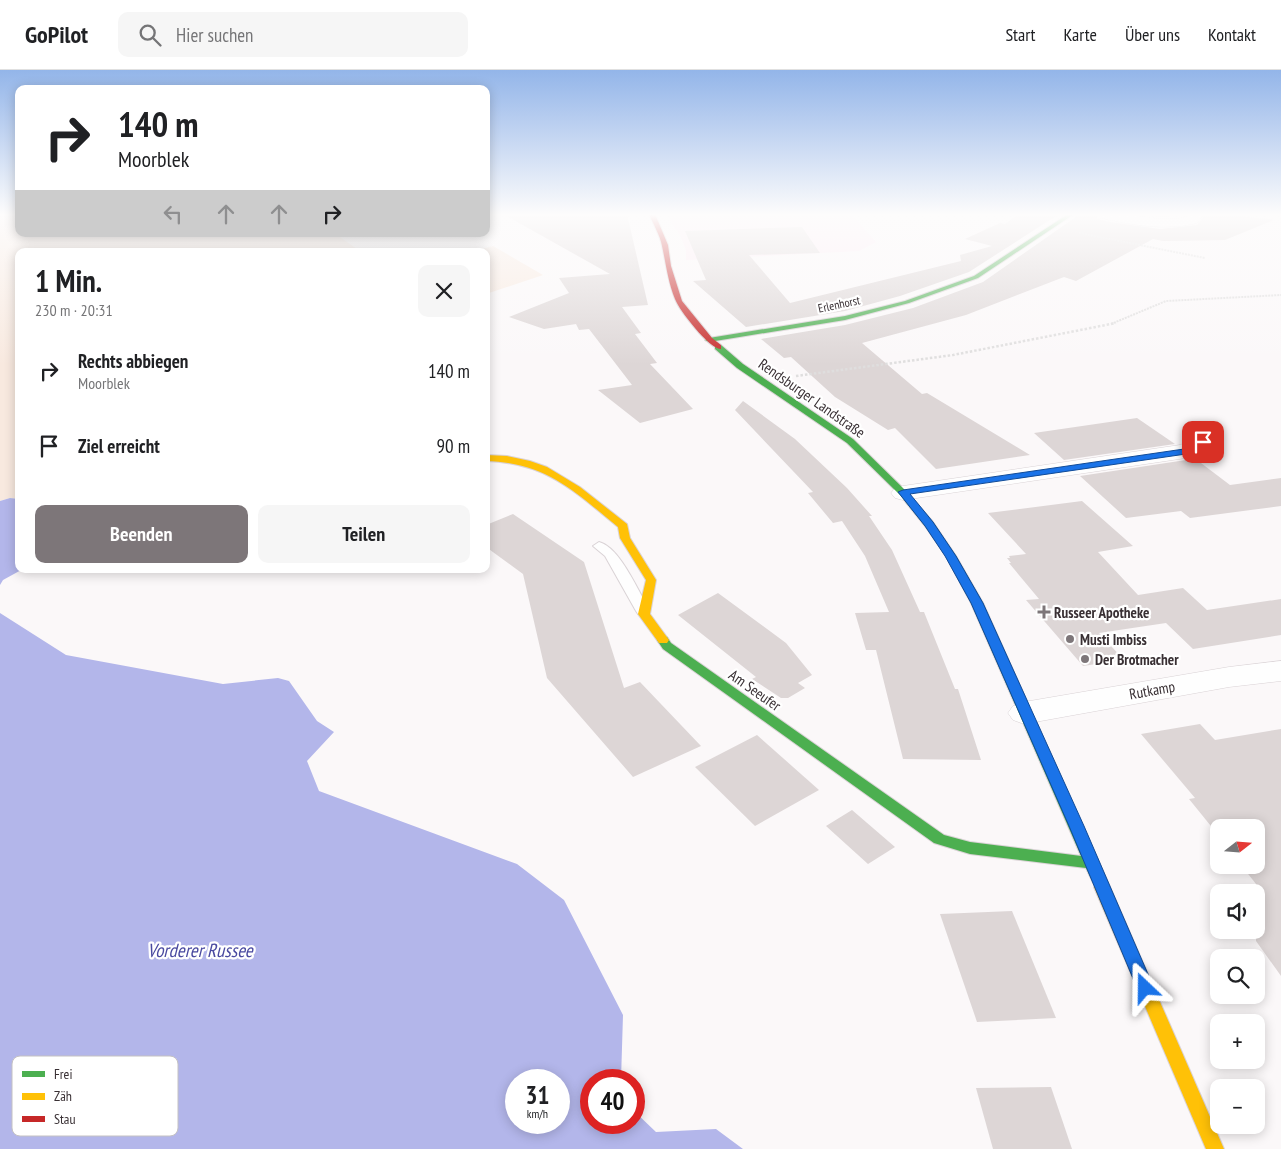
<!DOCTYPE html>
<html lang="de">
<head>
<meta charset="utf-8">
<style>
	:root { --surface:#fff; --page:#f6f6f6; --text:#202124; --muted:#757577; --line:#e0e0e0; --accent:#7d7679 }
	body { margin:0; font-family:"PT Sans Narrow",sans-serif; background:var(--page); color:var(--text); height:100vh; display:flex; flex-direction:column; font-size:19px; white-space:nowrap }
	* { box-sizing:border-box; margin:0 }
	p { font-size:16px; color:var(--muted) }
	.icon { flex:none; width:28px; height:28px; fill:none; stroke:currentColor; stroke-width:2; stroke-linecap:round; stroke-linejoin:round }
	.map { position:relative; flex:1; overflow:hidden }
	.drawer { position:absolute; left:15px; top:178px; width:475px; height:325px; display:flex; flex-direction:column; background:var(--surface); border-radius:10px; box-shadow:0 2px 12px #0003 }
	.drawer>* { flex:none }
	.banner { position:absolute; left:15px; top:15px; width:475px; height:152px; border-radius:10px; box-shadow:0 2px 12px #0003; background:#fff; color:var(--text); overflow:hidden }
	.needle { width:32px; rotate:73deg }
	.buttons { position:absolute; left:1210px; top:749px; display:grid; gap:10px }
	.buttons a { display:grid; place-items:center; width:55px; height:55px; border-radius:10px; background:var(--surface); box-shadow:0 2px 12px #0003; font-size:25px }
	.speed { position:absolute; left:505px; top:999px; display:flex; gap:10px; font-size:25px; font-weight:700; text-align:center }
	.speed>* { display:grid; place-content:center; width:65px; height:65px; border-radius:50%; background:var(--surface); box-shadow:0 2px 12px #0003; line-height:1 }
	.speed small { font-size:12px; font-weight:400 }
	.speed .limit { border:8px solid #d22; background:#fff; color:#111 }
	.pin { position:absolute; display:grid; place-items:center; width:42px; height:42px; color:#fff; margin:-21px; border-radius:10px; box-shadow:0 2px 8px #0006 }
	.me { position:absolute; width:55px; margin:-28px; rotate:337deg; stroke-linejoin:round; filter:drop-shadow(0 0 4px #0008) }
	.turn { display:flex; align-items:center; gap:18px; height:105px; padding:0 20px; font-size:22px }
	.turn .icon { width:65px; height:65px; stroke-width:2.5 }
	.turn b { display:block; font-size:35px; line-height:42px }
	.lanes { display:flex; align-items:center; height:48px; padding:0 20px; background:#0003; justify-content:center; gap:25px; direction:ltr }
	.lanes .off { opacity:.35 }
	.round { display:grid; place-items:center; flex:none; width:52px; height:52px; border-radius:10px; background:var(--page) }
	.headline { display:flex; align-items:center; justify-content:space-between; height:85px; padding:0 20px }
	h1 { font-size:30px; font-weight:600; line-height:38px }
	.button { display:flex; gap:10px; margin-top:auto; padding:10px 20px }
	.button a { flex:1; height:58px; border-radius:10px; background:var(--accent); color:#fff; font-size:20px; font-weight:600; line-height:58px; text-align:center }
	.button a+a { background:var(--page); color:var(--text) }
	ul { padding:0; list-style:none }
	li { display:flex; align-items:center; gap:15px; height:75px; padding:0 20px }
	li div { flex:1 }
	li b { display:block; font-size:19px }
	li em { font-style:normal }
	header { display:flex; align-items:center; gap:30px; box-sizing:border-box; height:70px; padding:0 25px; background:var(--surface); border-bottom:1px solid var(--line) }
	header strong { font-size:24px }
	nav { display:flex; gap:28px; margin-inline-start:auto; font-size:18px }
	.search { width:350px; height:45px; background:var(--page); display:flex; align-items:center; gap:12px; box-sizing:border-box; padding:0 18px; border-radius:10px; color:var(--muted); font-size:19px }
	.map>svg:first-child { display:block }
</style>
</head>
<body>
<header>
<strong>GoPilot</strong>
<div class="search"><svg class="icon" aria-label="search" viewBox="0 0 24 24"><circle cx="10" cy="10" r="6"/><path d="M15 15l6 6"/></svg>Hier suchen</div>
<nav><a>Start</a><a>Karte</a><a>Über uns</a><a>Kontakt</a></nav>
</header>
<div class="map">
<svg width="1281" height="1079" viewBox="0 0 1281 1079">
	<rect width="100%" height="100%" fill="#fbf8f9"/>
	<path fill="#fdecf4" d="M668,144H851L876,172L859,181L686,190V180L680,165L670,151Z"/>
	<g fill="#f8e9df">
		<path d="M0,144H19V164H344L337,165L360,181H19V429L10,428L0,431Z"/>
		<path d="M493,176L543,205L486,224V181H475Z"/>
	</g>
	<g fill="#b3b6ea" fill-rule="evenodd">
		<path d="M10,428L19,429L15,436L19,438V499H23L3,510L0,515V431Z"/>
		<path d="M0,543L66,585L223,614L278,608L289,611L317,651L334,662L307,691L319,721L517,794L564,830L623,945L621,1010H591V1052H634V1041L656,1062L716,1059L743,1079H0ZM516,1010H559V1052H516Z"/>
	</g>
	<g fill="#ddd6d6">
		<path d="M503,144H627L648,235L622,237L641,263L635,264L657,293L650,294L693,339L640,353L598,320L632,315L589,259L579,260L576,254L544,259L509,247L569,223L559,208L610,204Z"/>
		<path d="M1019,144H1059L969,202L900,226L845,241L746,257L693,211L706,210L685,161L802,157L820,183L749,185L790,233L961,191L960,185L992,176L965,169L1000,153L1005,154Z"/>
		<path d="M1080,144H1094L1098,149L1110,152L1160,159L1197,155L1206,144H1224L1274,150L1225,170L1163,171L1153,169L1076,211L1064,207L966,245L862,273L922,324L927,323L1030,385L936,399L895,358L888,360L835,327L791,287L784,288L761,269L845,255L913,238L983,212Z"/>
		<path d="M1132,144H1188L1164,147Z"/>
		<path d="M743,331L795,369L847,418L872,446H869L892,480L920,542H924L955,619H958L981,690L903,689L876,580H866L855,543L889,542L865,486L842,451L833,453L808,423L813,422L735,340Z"/>
		<path d="M1137,348L1175,374L1064,390L1034,363Z"/>
		<path d="M1193,387L1230,415L1281,408V436L1190,448L1181,441L1126,448L1080,406L1186,390Z"/>
		<path d="M1082,431L1133,476L1098,482L1138,525L1183,518L1207,540L1281,529V565L1193,579L1166,553L1099,563L1124,590L1083,596L1026,530L1039,529L1009,493H1011L1007,488H1010L1009,486L1026,484L988,443Z"/>
		<path d="M513,444L584,492L624,618L640,612L701,676L633,707L547,608L523,504L486,477V455Z"/>
		<path d="M718,523L786,573L812,605L798,613L805,618L788,628H781L752,609L756,607L678,545Z"/>
		<path d="M1200,654L1215,670L1281,659V906L1256,871V814L1241,795H1256V758H1219V766L1189,729L1195,728L1141,664Z"/>
		<path d="M757,665L819,720L755,756L695,697Z"/>
		<path d="M852,740L895,777L868,794L826,756Z"/>
		<path d="M1012,841L1056,948L977,952L940,844Z"/>
		<path d="M1051,1017L1072,1079H993L976,1018Z"/>
	</g>
	<g fill="none" stroke-linecap="round" stroke-linejoin="round">
		<defs>
			<path id="lane" d="M599,472C620,477 639,523 650,541L648,544H638L636,541L605,486L593,476Z"/>
			<g id="street">
				<path d="M1096,144C1126,140 1156,154 1187,147L1190,144H1204L1197,153C1164,161 1131,155 1098,147Z"/>
				<path d="M1203,365L1211,367L1214,372L1211,377L1186,388L903,430L895,428L891,423L895,418L903,416L1180,375Z"/>
				<path d="M1281,591V611L1229,617L1024,654L1013,650L1008,643L1013,636L1024,632L1229,597Z"/>
			</g>
			<g id="fast">
				<path d="M1068,144H1074L978,208L909,233L845,250L709,272L705,270L709,268L845,246L905,231L974,206Z"/>
				<path d="M715,275H721L743,294L853,369L906,421L933,452L956,486L983,533L1110,817L1107,821L1102,823L1097,821L1086,798L970,784L934,773L663,579L657,570L663,566L667,567L671,573L944,765L970,772L1081,786L971,533L946,486L925,456L900,425L847,373L737,298L715,279Z"/>
			</g>
			<g id="slow">
				<path d="M486,385L507,386L530,391L547,397L580,417L627,454L630,468L656,510L650,544L669,570L667,573H659L638,544L646,510L620,468L618,457C574,421 547,393 486,391Z"/>
				<path d="M1102,811L1107,813L1110,817L1224,1079H1206L1094,817L1097,813Z"/>
			</g>
			<path id="jam" d="M649,144H655L668,175L671,196L682,231L712,268L721,275V279C710,280 679,240 675,229C668,212 666,194 662,176C660,165 653,154 649,144Z"/>
		</defs>
		<use href="#lane" stroke="#dad3d6" stroke-width="2"/>
		<use href="#street" stroke="#dad3d6" stroke-width="1"/>
		<use href="#fast" stroke="#dad3d6" stroke-width="2"/>
		<use href="#slow" stroke="#dad3d6" stroke-width="2"/>
		<use href="#jam" stroke="#dad3d6" stroke-width="2"/>
		<g stroke="#dfdede" stroke-width="2" stroke-dasharray="2 1" stroke-linecap="butt">
			<path d="M1079,163L1205,188"/>
			<path d="M1111,254L1166,231L1281,225"/>
		</g>
		<path stroke="#dfdede" stroke-width="2.5" stroke-dasharray="2.5 2" stroke-linecap="butt" d="M796,306L953,285L1116,253"/>
		<use href="#lane" fill="#fefefe" fill-rule="evenodd"/>
		<use href="#street" fill="#fefefe" fill-rule="evenodd"/>
		<use href="#fast" fill="#4caf50" fill-rule="evenodd"/>
		<use href="#slow" fill="#ffc107" fill-rule="evenodd"/>
		<use href="#jam" fill="#c62828" fill-rule="evenodd"/>
	</g>
	<linearGradient id="sky" x2="0" y2="1"><stop stop-color="#93b5e9"/><stop offset="0.49" stop-color="#fdfcfc"/><stop offset="1" stop-color="#fdfcfc" stop-opacity="0"/></linearGradient>
	<rect width="1281" height="295" fill="url(#sky)"/>
	<path fill="#1a73e8" stroke="#114b97" d="M1203,369L1206,370V373L1186,384L910,424L933,452L956,486L983,533L1084,756L1154,918L1151,923L1145,926L1139,923L1137,918L1069,756L971,533L945,486L925,456L898,422L903,420L1184,379Z"/>
	<g fill="#7d7679" stroke="#fff" stroke-width="2">
		<path d="M1041.5 534.5h5v5h5v5h-5v5h-5v-5h-5v-5h5z"/>
		<circle cx="1070" cy="569" r="5"/>
		<circle cx="1085" cy="589" r="5"/>
	</g>
	<g text-anchor="middle" dominant-baseline="central" stroke-width="4.5" stroke-linejoin="round" paint-order="stroke">
		<g font-size="12" fill="#393034" stroke="#fff">
			<text transform="translate(839 234) rotate(-12)">Erlenhorst</text>
		</g>
		<g font-size="15" fill="#393034" stroke="#fff">
			<text transform="translate(812 328) rotate(35)">Rendsburger Landstraße</text>
			<text transform="translate(755 620) rotate(35)">Am Seeufer</text>
			<text transform="translate(1152 620) rotate(-10)">Rutkamp</text>
		</g>
		<g font-size="15" font-weight="bold" fill="#393034" stroke="#fff" text-anchor="start">
			<text x="1054" y="542">Russeer Apotheke</text>
			<text x="1080" y="569">Musti Imbiss</text>
			<text x="1095" y="589">Der Brotmacher</text>
		</g>
		<g font-size="19" font-style="italic" fill="#4a4aa0" stroke="#fff">
			<text x="200" y="880">Vorderer Russee</text>
		</g>
	</g>
	<rect x="12" y="986" width="166" height="80" rx="8" fill="#fff" stroke="#c4c1c2" stroke-width="1"/>
	<rect x="22" y="1001" width="23" height="6" fill="#4caf50"/>
	<rect x="22" y="1023" width="23" height="7" fill="#ffc107"/>
	<rect x="22" y="1046" width="23" height="6" fill="#c62828"/>
	<g font-size="14" fill="#393034">
		<text x="54" y="1009">Frei</text>
		<text x="54" y="1031">Zäh</text>
		<text x="54" y="1054">Stau</text>
	</g>
</svg>
<div class="buttons">
<a><svg class="needle" viewBox="-14 -14 28 28"><path d="M0-13l5 13h-10z" fill="#e53935"/><path d="M0 13l5-13h-10z" fill="#757577"/></svg></a>
<a><svg class="icon" aria-label="sound" viewBox="0 0 24 24"><path d="M4 9h4l5-4v14l-5-4H4zM17 9q2 3 0 6"/></svg></a>
<a><svg class="icon" aria-label="search" viewBox="0 0 24 24"><circle cx="10" cy="10" r="6"/><path d="M15 15l6 6"/></svg></a>
<a>+</a>
<a>−</a>
</div>
<div class="speed"><div>31<small>km/h</small></div><div class="limit">40</div></div>
<div class="pin" style="left:1203px;top:372px;background:#d93025"><svg class="icon" aria-label="arrive" viewBox="0 0 24 24"><path d="M6 21V4h12l-3 4 3 4H6"/></svg></div>
<svg class="me" style="left:1145px;top:918px" viewBox="-20 -20 40 40"><path d="M0-17L14 15 0 8-14 15z" fill="#1a73e8" stroke="#fff" stroke-width="4"/></svg>
<div class="banner">
<div class="turn"><svg class="icon" aria-label="right" viewBox="0 0 24 24"><path d="M7 20v-9h11M14 6l5 5-5 5"/></svg><div><b>140 m</b>Moorblek</div></div>
<div class="lanes"><svg class="icon off" aria-label="left" viewBox="0 0 24 24"><path d="M17 20v-9H6M10 6l-5 5 5 5"/></svg><svg class="icon off" aria-label="ahead" viewBox="0 0 24 24"><path d="M12 20V5M6 11l6-6 6 6"/></svg><svg class="icon off" aria-label="ahead" viewBox="0 0 24 24"><path d="M12 20V5M6 11l6-6 6 6"/></svg><svg class="icon" aria-label="right" viewBox="0 0 24 24"><path d="M7 20v-9h11M14 6l5 5-5 5"/></svg></div>
</div>
<section class="drawer">
<div class="headline"><div><h1>1 Min.</h1><p>230 m · 20:31</p></div><a class="round"><svg class="icon" aria-label="close" viewBox="0 0 24 24"><path d="M6 6l12 12M18 6L6 18"/></svg></a></div>
<ul>
<li><svg class="icon" aria-label="right" viewBox="0 0 24 24"><path d="M7 20v-9h11M14 6l5 5-5 5"/></svg><div><b>Rechts abbiegen</b><p>Moorblek</p></div><em>140 m</em></li>
<li><svg class="icon" aria-label="arrive" viewBox="0 0 24 24"><path d="M6 21V4h12l-3 4 3 4H6"/></svg><div><b>Ziel erreicht</b></div><em>90 m</em></li>
</ul>
<div class="button"><a>Beenden</a><a>Teilen</a></div>
</section>
</div>
</body>
</html>
